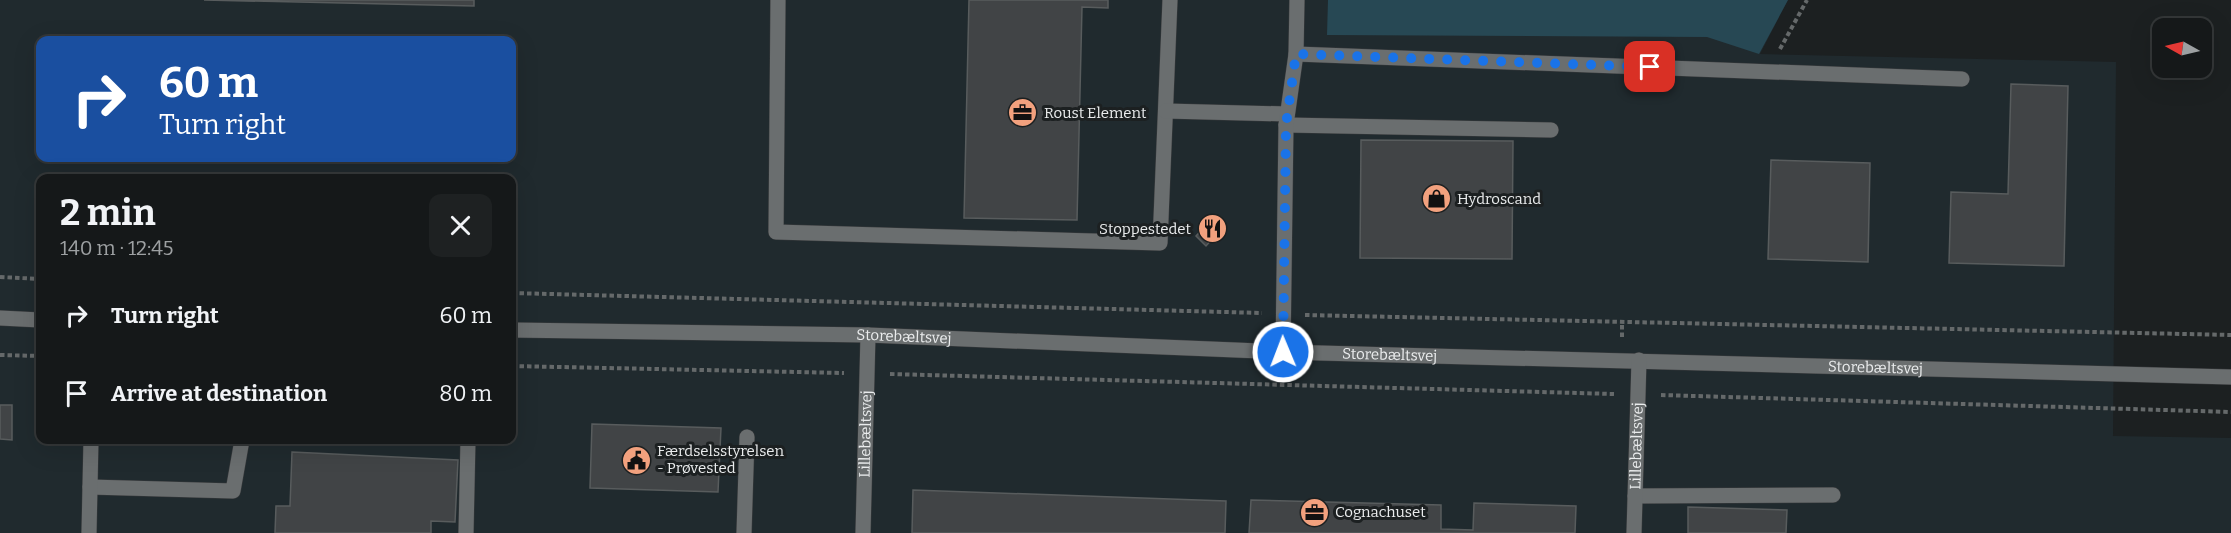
<!DOCTYPE html>
<html lang="en">
<head>
<meta charset="utf-8">
<style>
	:root { --surface:#151819; --page:#1e2122; --text:#f1f3f6; --muted:#9da0a2; --line:#343738 }
	body { margin:0; font-family:Bitter,serif; background:var(--page); color:var(--text); height:100vh; display:flex; flex-direction:column; font-size:22px; white-space:nowrap }
	* { box-sizing:border-box; margin:0 }
	p { font-size:20px; color:var(--muted) }
	.icon { flex:none; width:33px; height:33px; fill:none; stroke:currentColor; stroke-width:2; stroke-linecap:round; stroke-linejoin:round }
	.map { position:relative; flex:1; overflow:hidden }
	.sheet { position:absolute; left:36px; top:174px; width:480px; height:270px; display:flex; flex-direction:column; background:var(--surface); border-radius:12px; box-shadow:0 6px 24px #0002,0 0 0 2px var(--line) }
	.sheet>* { flex:none }
	.banner { position:absolute; left:36px; top:36px; width:480px; height:126px; border-radius:12px; box-shadow:0 6px 24px #0002,0 0 0 2px var(--line); background:#1a4fa0; color:#fff; overflow:hidden }
	.needle { width:39px; rotate:278deg }
	.tools { position:absolute; left:2152px; top:18px; display:grid; gap:12px }
	.tools a { display:grid; place-items:center; width:60px; height:60px; border-radius:12px; background:var(--surface); box-shadow:0 6px 24px #0002,0 0 0 2px var(--line); font-size:30px }
	.pin { position:absolute; display:grid; place-items:center; width:51px; height:51px; color:#fff; margin:-26px; border-radius:12px; box-shadow:0 3px 9px #0006 }
	.me { position:absolute; width:66px; margin:-33px; rotate:359deg; stroke-linejoin:round; filter:drop-shadow(0 0 4px #0008) }
	.turn { display:flex; align-items:center; gap:21px; height:126px; padding:0 24px; font-size:27px }
	.turn .icon { width:78px; height:78px; stroke-width:2.5 }
	.turn b { display:block; font-size:42px; line-height:51px }
	.round { display:grid; place-items:center; flex:none; width:63px; height:63px; border-radius:12px; background:var(--page) }
	.head { display:flex; align-items:center; justify-content:space-between; height:102px; padding:0 24px }
	h1 { font-size:36px; font-weight:700; line-height:45px }
	ul { padding:0; list-style:none }
	li { display:flex; align-items:center; gap:18px; height:78px; padding:0 24px }
	li div { flex:1 }
	li b { display:block; font-size:22px }
	li em { font-style:normal }
	.map>svg:first-child { display:block }
</style>
</head>
<body>
<div class="map">
<svg width="2231" height="533" viewBox="0 0 2231 533">
	<rect width="100%" height="100%" fill="#1c2021"/>
	<path fill="#202a2e" fill-rule="evenodd" d="M0,0H1788L1760,54L2116,62L2113,436L2231,438V533H0ZM40,40H512V158H40ZM40,178H512V440H40Z"/>
	<path fill="#274854" d="M1328,0H1788L1759,54L1707,37L1327,35Z"/>
	<g fill="#414446" stroke="#585c5d" stroke-width="1.5">
		<path d="M204,0H474V6Z"/>
		<path d="M969,0H1108V8L1082,7L1077,220L964,218Z"/>
		<path d="M2011,84L2068,86L2064,266L1949,263L1951,192L2008,194Z"/>
		<path d="M1361,140L1513,141L1512,259L1360,258Z"/>
		<path d="M1771,160L1870,163L1868,262L1768,259Z"/>
		<path d="M1216,215L1225,225L1206,246L1196,236Z"/>
		<path d="M0,405H12V440L0,439Z"/>
		<path d="M592,424L721,428L718,492L590,488Z"/>
		<path d="M292,452L458,460L455,522L431,521V533H275L276,506H290Z"/>
		<path d="M913,490L1226,501L1225,533H912Z"/>
		<path d="M1251,500L1441,505V529L1473,530L1474,503L1576,506L1575,533H1249Z"/>
		<path d="M1688,507L1787,510L1786,533H1688Z"/>
	</g>
	<g fill="none" stroke-linecap="round" stroke-linejoin="round">
		<defs>
			<g id="minor">
				<path d="M778,0L776,232L1160,243L1170,0"/>
				<path d="M1296,54L1962,79"/>
				<path d="M1166,111L1287,114"/>
				<path d="M1286,125L1551,130"/>
				<path d="M0,318L40,320"/>
				<path id="s1" d="M512,330L868,335L1283,352L2231,377"/>
				<path d="M1283,352L1286,125L1296,54L1297,0"/>
				<path d="M90,487L233,491L242,440"/>
				<path d="M1635,496L1833,495"/>
				<path d="M89,533L91,440"/>
				<path d="M466,533L468,440"/>
				<path d="M744,533L747,437"/>
				<path id="s2" d="M863,533L868,335"/>
				<path id="s3" d="M1634,533L1639,360"/>
			</g>
		</defs>
		<use href="#minor" stroke="#393b3d" stroke-width="16"/>
		<g stroke="#65696a" stroke-width="4" stroke-dasharray="4.5 3" stroke-linecap="butt">
			<path d="M1780,49L1807,0"/>
			<path d="M0,277L40,279"/>
			<path d="M512,293L1262,313"/>
			<path d="M1305,315L2231,335"/>
			<path d="M1622,337V321"/>
			<path d="M0,355L40,356"/>
			<path d="M512,366L844,373"/>
			<path d="M890,374L1614,394"/>
			<path d="M1661,395L2231,412"/>
		</g>
		<use href="#minor" stroke="#6a6e6f" stroke-width="15"/>
	</g>
	<g fill="none" stroke-linecap="round" stroke-linejoin="round">
		<path stroke="#1a73e8" stroke-width="10" stroke-dasharray="0 18" d="M1283,352L1286,125L1296,54L1650,67"/>
	</g>
	<defs>
		<symbol id="office-disc" viewBox="-11 -11 22 22"><circle r="9.5" fill="#f2a17e" stroke="#1c2021"/><path d="M-6-3h4V-5.5h4V-3h4V5H-6ZM-1-4.5V-3h2v-1.5ZM-6 0V1H6V0Z" fill="#111"/></symbol>
		<symbol id="shop-disc" viewBox="-11 -11 22 22"><circle r="9.5" fill="#f2a17e" stroke="#1c2021"/><path d="M-5-2.5h2.3a2.7 3.5 0 0 1 5.4 0H5L5.5 6h-11ZM-1.5-2.5h3a1.5 2.3 0 0 0-3 0Z" fill="#111"/></symbol>
		<symbol id="restaurant-disc" viewBox="-11 -11 22 22"><circle r="9.5" fill="#f2a17e" stroke="#1c2021"/><path d="M-5-6h1v4h1v-4h1v4h1v-4h1v5L-1.5 .5V6h-2V.5L-5-1ZM5-6V6H3V1.5H1.5Q1.5-4 5-6Z" fill="#111"/></symbol>
		<symbol id="civic-disc" viewBox="-11 -11 22 22"><circle r="9.5" fill="#f2a17e" stroke="#1c2021"/><path d="M-.6-6.5H3V-4.5H.6V-3L4-1V1h2V6H-6V1h2V-1L-.6-3ZM-1.2 2.5V6h2.4V2.5Z" fill="#111"/></symbol>
	</defs>
	<g fill-rule="evenodd">
		<use href="#office-disc" x="1006" y="96" width="33" height="33"/>
		<use href="#shop-disc" x="1420" y="182" width="33" height="33"/>
		<use href="#restaurant-disc" x="1196" y="212" width="33" height="33"/>
		<use href="#civic-disc" x="620" y="444" width="33" height="33"/>
		<use href="#office-disc" x="1298" y="496" width="33" height="33"/>
	</g>
	<g text-anchor="middle" dominant-baseline="central" stroke-width="6" stroke-linejoin="round" paint-order="stroke">
		<g font-size="15" fill="#eaeced" stroke="#1c2021" text-anchor="start">
			<text x="1044" y="113">Roust Element</text>
			<text x="1457" y="199">Hydroscand</text>
			<text x="1191" y="229" text-anchor="end">Stoppestedet</text>
			<text x="657" y="451">Færdselsstyrelsen<tspan x="657" dy="17">- Prøvested</tspan></text>
			<text x="1335" y="512">Cognachuset</text>
		</g>
		<g font-size="15" fill="#eaeced" stroke="#1c2021">
			<text stroke="none"><textPath href="#s1" startOffset="392">Storebæltsvej</textPath></text>
			<text stroke="none"><textPath href="#s1" startOffset="878">Storebæltsvej</textPath></text>
			<text stroke="none"><textPath href="#s1" startOffset="1364">Storebæltsvej</textPath></text>
			<text stroke="none"><textPath href="#s2" startOffset="99">Lillebæltsvej</textPath></text>
			<text stroke="none"><textPath href="#s3" startOffset="87">Lillebæltsvej</textPath></text>
		</g>
	</g>
</svg>
<div class="tools">
<a><svg class="needle" viewBox="-14 -14 28 28"><path d="M0-13l5 13h-10z" fill="#e53935"/><path d="M0 13l5-13h-10z" fill="#9da0a2"/></svg></a>
</div>
<div class="pin" style="left:1650px;top:67px;background:#d93025"><svg class="icon" aria-label="arrive" viewBox="0 0 24 24"><path d="M6 21V4h12l-3 4 3 4H6"/></svg></div>
<svg class="me" style="left:1283px;top:352px" viewBox="-20 -20 40 40"><circle r="17" fill="#1a73e8" stroke="#fff" stroke-width="3"/><path d="M0-11L8 9 0 5-8 9z" fill="#fff"/></svg>
<div class="banner">
<div class="turn"><svg class="icon" aria-label="right" viewBox="0 0 24 24"><path d="M7 20v-9h11M14 6l5 5-5 5"/></svg><div><b>60 m</b>Turn right</div></div>
</div>
<section class="sheet">
<div class="head"><div><h1>2 min</h1><p>140 m · 12:45</p></div><a class="round"><svg class="icon" aria-label="close" viewBox="0 0 24 24"><path d="M6 6l12 12M18 6L6 18"/></svg></a></div>
<ul>
<li><svg class="icon" aria-label="right" viewBox="0 0 24 24"><path d="M7 20v-9h11M14 6l5 5-5 5"/></svg><div><b>Turn right</b></div><em>60 m</em></li>
<li><svg class="icon" aria-label="arrive" viewBox="0 0 24 24"><path d="M6 21V4h12l-3 4 3 4H6"/></svg><div><b>Arrive at destination</b></div><em>80 m</em></li>
</ul>
</section>
</div>
</body>
</html>
